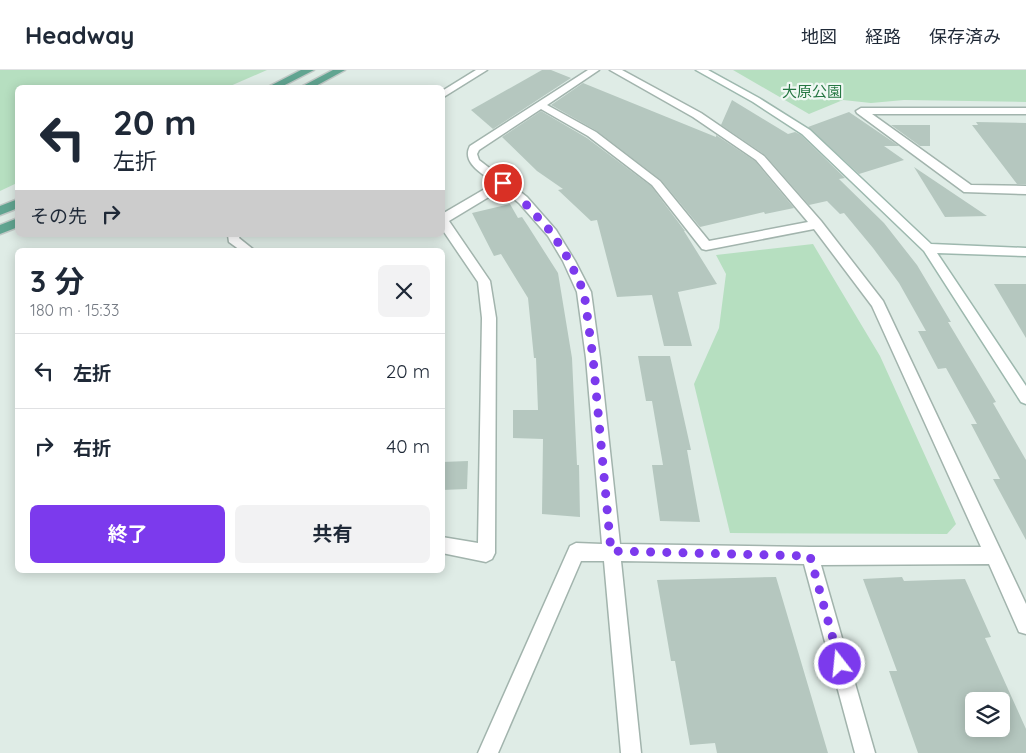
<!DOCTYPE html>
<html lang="ja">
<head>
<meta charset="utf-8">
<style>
	:root { --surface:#fff; --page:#f2f2f3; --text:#1f2937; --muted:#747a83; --line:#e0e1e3; --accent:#7c3aed }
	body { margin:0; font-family:Quicksand,"Noto Sans JP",sans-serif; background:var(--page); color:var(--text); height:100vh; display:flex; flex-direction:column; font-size:19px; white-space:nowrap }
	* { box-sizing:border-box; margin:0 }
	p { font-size:16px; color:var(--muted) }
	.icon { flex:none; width:28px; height:28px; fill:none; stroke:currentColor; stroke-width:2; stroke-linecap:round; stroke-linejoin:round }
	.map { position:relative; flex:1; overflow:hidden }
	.sheet { position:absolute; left:15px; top:178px; width:430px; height:325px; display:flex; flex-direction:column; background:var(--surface); border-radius:8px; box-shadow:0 2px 12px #0003 }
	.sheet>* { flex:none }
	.hud { position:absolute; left:15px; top:15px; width:430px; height:152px; border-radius:8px; box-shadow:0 2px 12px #0003; background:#fff; color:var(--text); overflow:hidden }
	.fabs { position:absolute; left:965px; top:622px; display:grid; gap:10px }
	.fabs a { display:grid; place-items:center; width:45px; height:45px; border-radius:8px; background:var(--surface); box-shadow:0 2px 12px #0003; font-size:25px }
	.pin { position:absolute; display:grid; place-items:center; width:42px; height:42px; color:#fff; margin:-21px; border:2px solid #fff; border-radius:50%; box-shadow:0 1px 5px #0007 }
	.me { position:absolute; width:55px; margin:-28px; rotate:344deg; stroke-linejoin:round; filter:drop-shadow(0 0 4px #0008) }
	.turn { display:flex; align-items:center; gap:18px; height:105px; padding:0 15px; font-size:22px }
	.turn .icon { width:65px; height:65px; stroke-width:2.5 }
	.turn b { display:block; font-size:35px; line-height:42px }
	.then { display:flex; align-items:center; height:48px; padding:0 15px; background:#0003; gap:10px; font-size:19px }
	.round { display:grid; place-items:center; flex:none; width:52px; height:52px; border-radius:8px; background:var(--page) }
	.overview { display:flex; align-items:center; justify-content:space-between; height:85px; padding:0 15px }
	h1 { font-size:30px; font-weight:700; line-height:38px }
	.primary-button { display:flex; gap:10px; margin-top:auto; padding:10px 15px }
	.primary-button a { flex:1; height:58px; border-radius:8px; background:var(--accent); color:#fff; font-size:20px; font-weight:700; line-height:58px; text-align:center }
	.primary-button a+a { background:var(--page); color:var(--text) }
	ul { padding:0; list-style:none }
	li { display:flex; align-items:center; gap:15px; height:75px; padding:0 15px; border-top:1px solid var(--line) }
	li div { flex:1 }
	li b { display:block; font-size:19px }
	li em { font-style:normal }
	header { display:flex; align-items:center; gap:30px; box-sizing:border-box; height:70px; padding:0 25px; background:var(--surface); border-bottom:1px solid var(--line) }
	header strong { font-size:24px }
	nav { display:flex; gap:28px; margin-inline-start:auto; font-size:18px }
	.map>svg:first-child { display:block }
</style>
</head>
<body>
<header>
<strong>Headway</strong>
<nav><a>地図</a><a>経路</a><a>保存済み</a></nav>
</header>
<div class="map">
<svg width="1026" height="683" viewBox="0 0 1026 683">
	<rect width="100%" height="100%" fill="#dfece6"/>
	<g fill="#b6dfc0">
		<path d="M0,0H267L228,17L18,18L17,113L0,121Z"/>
		<path d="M733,0H1026V32L904,30L871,33L843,30L809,44Z"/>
		<path d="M813,174L880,286L956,454L947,464L730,463L694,314L719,258L726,204L716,185Z"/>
	</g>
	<g fill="#b5c7bf" fill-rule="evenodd">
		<path d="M542,0H551L571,8L493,59L471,40Z"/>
		<path d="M583,13L716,67V65L755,91L794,138L765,144L764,142L700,157L661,110L597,61L551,35Z"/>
		<path d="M732,30L788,64L795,62L801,65L845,108L839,109L884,153L917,195L951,252H948L996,332L993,333L1026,390V470L993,409H1000L971,354H977L946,298L938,299L918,261H926L899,213L873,178L844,143L840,144L827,131L809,135L765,85L721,55Z"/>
		<path d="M541,41L587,68L651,116L685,161H684L717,214L678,222L692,276H664L652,225L617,227L597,150L591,151L558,120L563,119L537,101L502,67Z"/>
		<path d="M849,42L899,76H884L904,90L859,104L808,57Z"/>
		<path d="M976,52L1026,53V114H1017L972,55H978Z"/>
		<path d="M891,55H930V76H920Z"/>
		<path d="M914,97L987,146L945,147Z"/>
		<path d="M510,134L518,148L522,147L528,156L558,203L572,288L577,395H579L580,447L542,444L543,369L513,368V340H538L536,288H534L528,228L501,184L494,186L472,143Z"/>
		<path d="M994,214H1026V268Z"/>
		<path d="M638,286H670L691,380H687L700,452L660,451L652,395H663L652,331H646Z"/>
		<path d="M468,391L467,419L442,420V392Z"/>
		<path d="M776,507L828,683H717L715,673L690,675L675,591H671L657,510Z"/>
		<path d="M902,507L904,511L965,509L991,567L985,568L1026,659V683H918L889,601H897L863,509ZM974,631H1001V659H974Z"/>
	</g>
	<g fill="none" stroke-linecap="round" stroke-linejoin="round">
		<defs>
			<g id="street">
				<path d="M476,0H487L442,28V21Z"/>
				<path d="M588,0H599L547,35L596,62L660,111L709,171L808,152L756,90L693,47L610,0H622L701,43L764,86L821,151L883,231L1026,534V564L1019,562L989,494L821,495L875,683H855L804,494L621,491L641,683H621L604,491H581L498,683H478L570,476L576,473L602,474L586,288L577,222L563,191L548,166L519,133L502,119L449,151L490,211L496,248L495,483L492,489L486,492L442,483V467L478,473L482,248L478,212L442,159V144L495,113C483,104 461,93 470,76ZM541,39L588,66L652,115L702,179L706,180L814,159L872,236L981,477H810L620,474L600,288L591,222L575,191L556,160L527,127L479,90L477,84L479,80Z"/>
				<path d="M861,38H1026V44H872L971,115L1026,116V124L964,122L857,43L856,41Z"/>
				<path d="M228,165H240L239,168L254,180H240L229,172Z"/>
			</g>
			<path id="secondary" d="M696,0H708L759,28L810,60L931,174L1026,178V186L937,183L1026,316V334L1021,332L924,181L802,64L753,32Z"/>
			<g id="primary">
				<path d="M301,0H314L279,18H266Z"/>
				<path d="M333,0H345L312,18H299Z"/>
				<path d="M18,129V138L0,145V136Z"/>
				<path d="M18,148V157L0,164V155Z"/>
			</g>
		</defs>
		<use href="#street" stroke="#a2b4ad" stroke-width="3"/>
		<use href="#secondary" stroke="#9db8ae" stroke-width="3"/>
		<use href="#primary" stroke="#c0c9c6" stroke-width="3"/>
		<use href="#street" fill="#fff" fill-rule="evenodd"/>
		<use href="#secondary" fill="#fff" fill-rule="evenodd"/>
		<use href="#primary" fill="#61a591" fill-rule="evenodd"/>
	</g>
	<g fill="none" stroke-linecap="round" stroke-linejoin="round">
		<path stroke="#7c3aed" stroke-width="9" stroke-dasharray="0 16.2" d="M503,113L522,130L552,163L569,190L584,222L593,288L611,481L810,486L840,594"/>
	</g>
	<g text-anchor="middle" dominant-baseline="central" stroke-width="4.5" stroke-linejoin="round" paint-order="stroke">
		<g font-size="15" fill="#267743" stroke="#f0f8f4">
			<text x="812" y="21">大原公園</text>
		</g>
	</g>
</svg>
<div class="fabs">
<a><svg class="icon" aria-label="layers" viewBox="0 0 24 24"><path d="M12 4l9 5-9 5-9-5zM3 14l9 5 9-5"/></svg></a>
</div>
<div class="pin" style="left:503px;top:113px;background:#d93025"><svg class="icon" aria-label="arrive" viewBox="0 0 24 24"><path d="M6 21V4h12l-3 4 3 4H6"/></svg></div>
<svg class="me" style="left:840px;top:594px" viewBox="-20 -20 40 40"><circle r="17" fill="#7c3aed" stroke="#fff" stroke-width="3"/><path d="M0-11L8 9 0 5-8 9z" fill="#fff"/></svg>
<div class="hud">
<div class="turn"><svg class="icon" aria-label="left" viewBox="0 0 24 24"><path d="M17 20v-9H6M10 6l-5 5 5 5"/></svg><div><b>20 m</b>左折</div></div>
<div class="then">その先<svg class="icon" aria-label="right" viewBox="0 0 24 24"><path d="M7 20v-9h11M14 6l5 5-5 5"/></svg></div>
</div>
<section class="sheet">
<div class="overview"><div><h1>3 分</h1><p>180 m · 15:33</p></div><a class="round"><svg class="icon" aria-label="close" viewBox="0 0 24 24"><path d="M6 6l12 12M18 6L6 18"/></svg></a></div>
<ul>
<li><svg class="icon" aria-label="left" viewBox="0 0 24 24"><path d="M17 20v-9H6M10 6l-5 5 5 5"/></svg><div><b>左折</b></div><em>20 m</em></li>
<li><svg class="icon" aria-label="right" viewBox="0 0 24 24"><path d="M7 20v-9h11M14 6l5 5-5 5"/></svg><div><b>右折</b></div><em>40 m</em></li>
</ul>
<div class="primary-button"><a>終了</a><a>共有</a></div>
</section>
</div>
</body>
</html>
